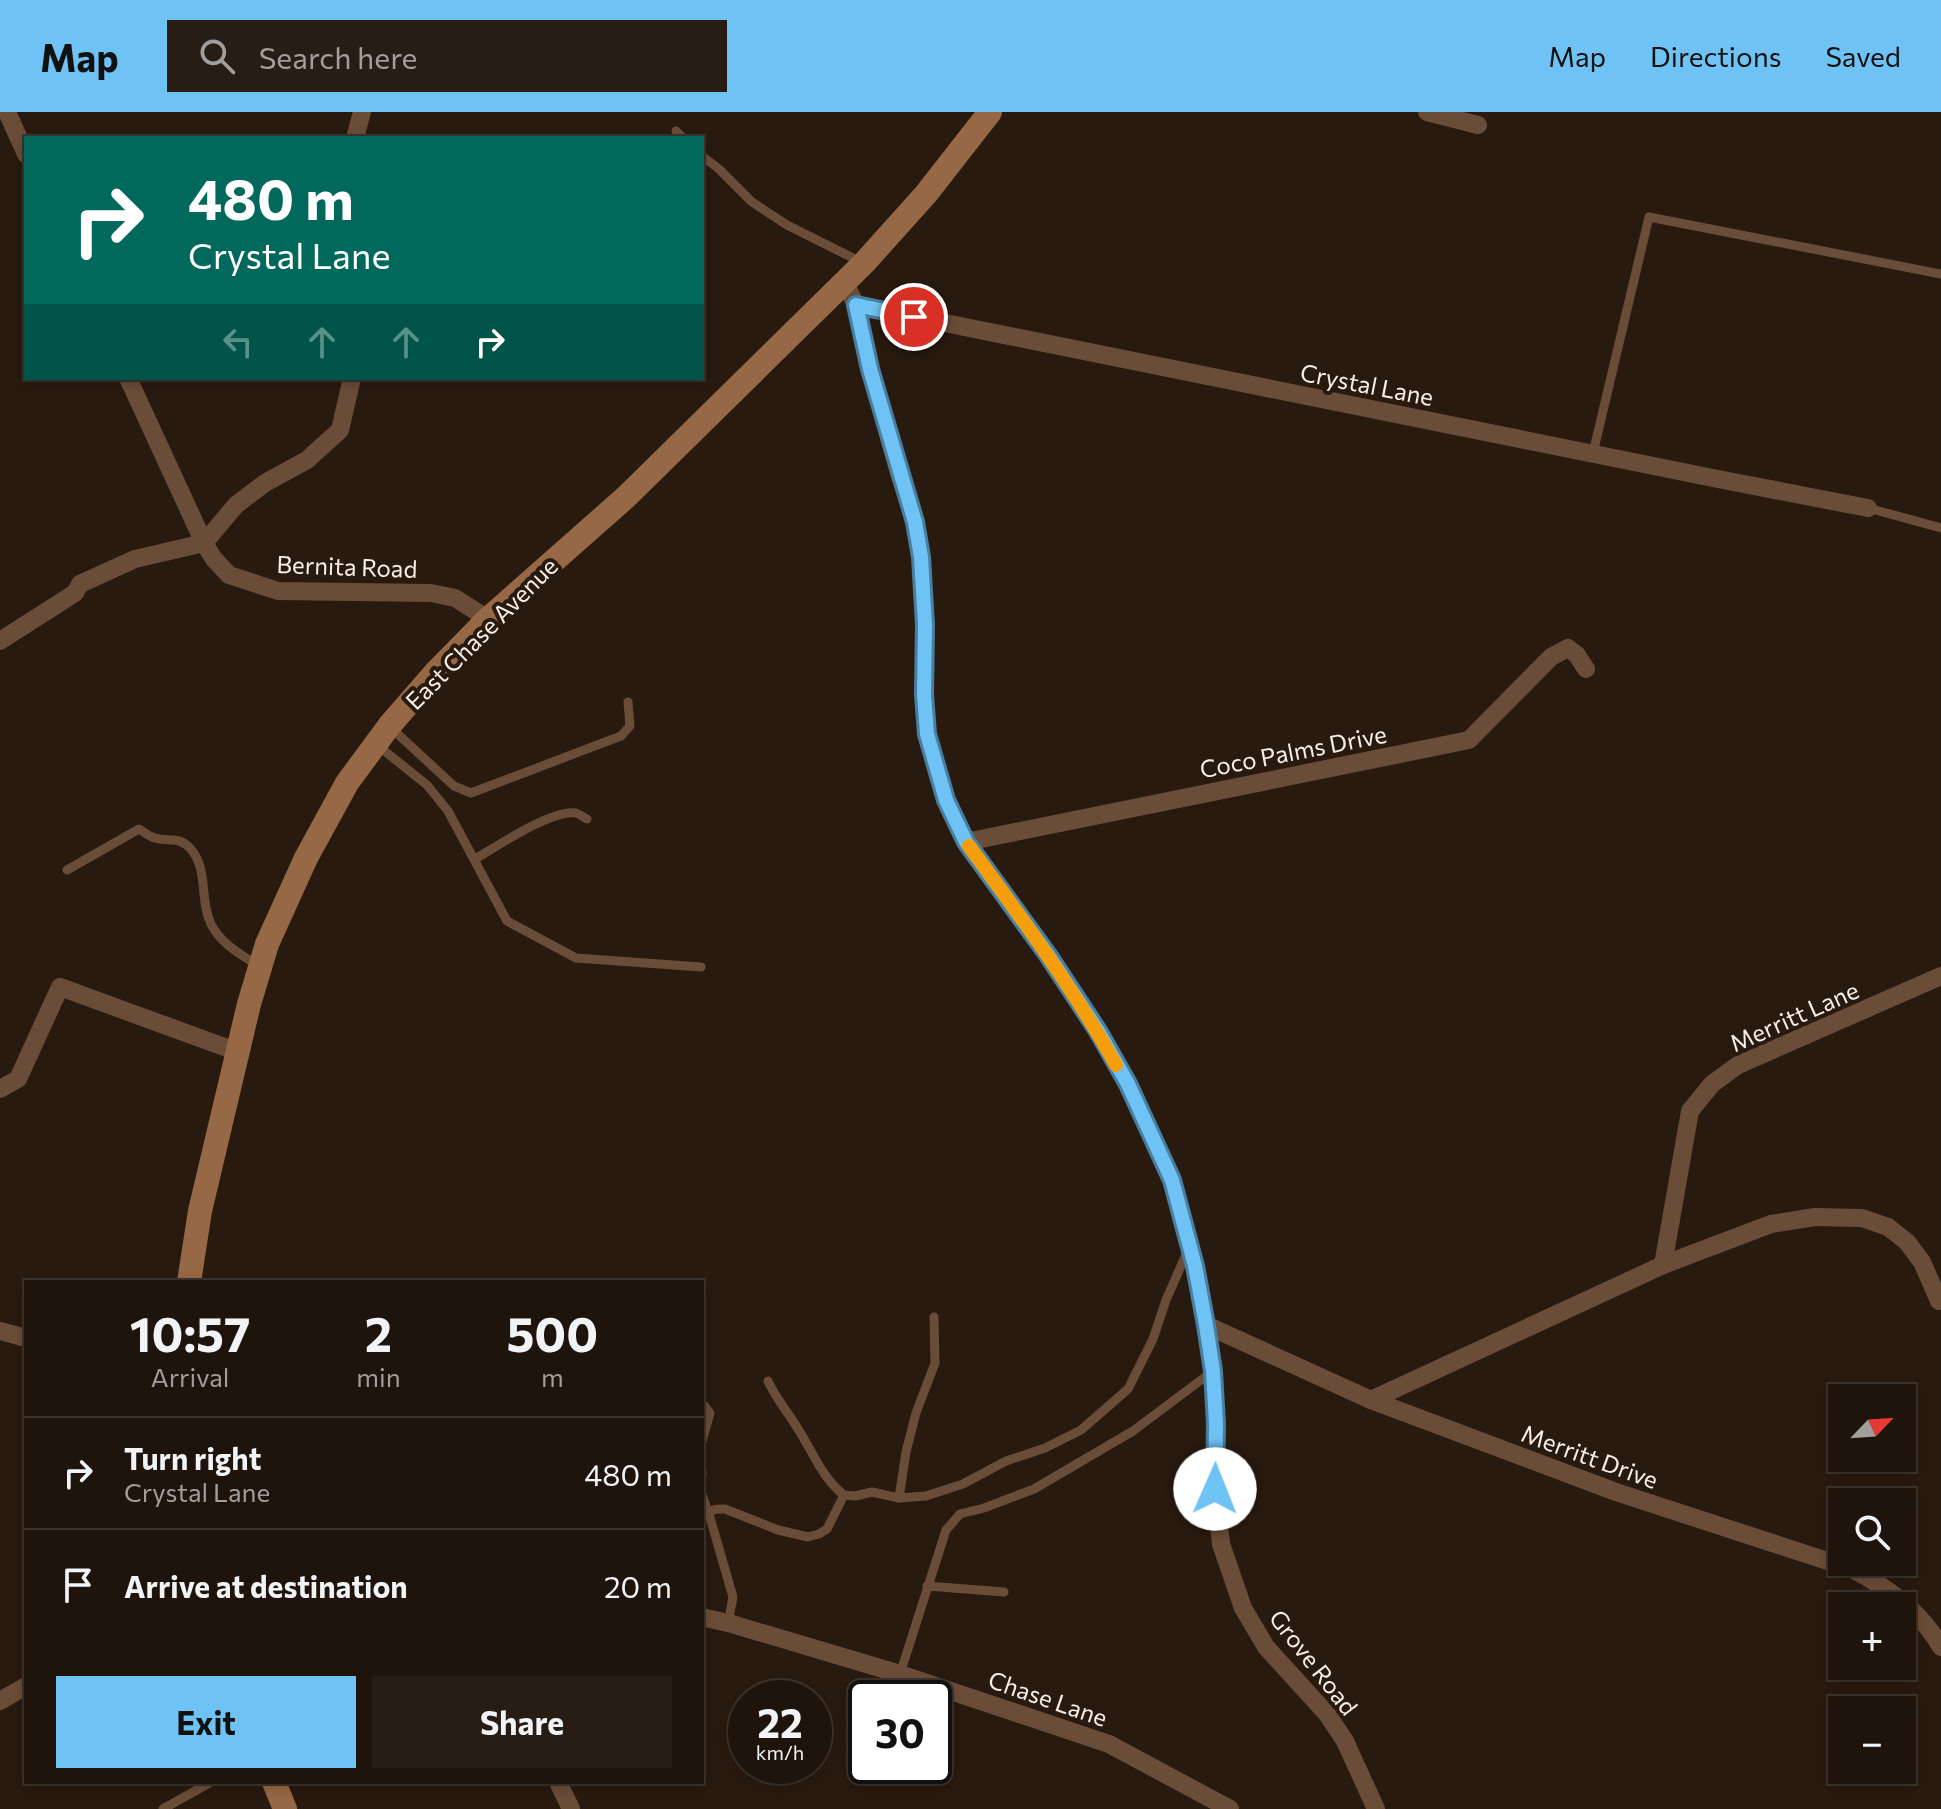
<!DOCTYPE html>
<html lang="en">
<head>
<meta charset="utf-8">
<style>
	:root { --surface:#1f140b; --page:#271d14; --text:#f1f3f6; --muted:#a19e9d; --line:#3c332c; --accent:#6fc2f4 }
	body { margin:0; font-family:Commissioner,sans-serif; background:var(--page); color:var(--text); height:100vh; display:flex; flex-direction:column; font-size:30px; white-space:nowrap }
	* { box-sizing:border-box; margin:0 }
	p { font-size:26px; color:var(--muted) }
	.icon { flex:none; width:44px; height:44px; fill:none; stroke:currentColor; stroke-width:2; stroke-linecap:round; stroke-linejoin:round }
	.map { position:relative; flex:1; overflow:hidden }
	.side { position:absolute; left:24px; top:1168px; width:680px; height:504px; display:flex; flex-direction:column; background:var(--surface); border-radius:0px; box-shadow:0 4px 12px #0003,0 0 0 2px var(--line) }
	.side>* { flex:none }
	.guide { position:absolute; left:24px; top:24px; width:680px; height:244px; border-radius:0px; box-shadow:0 4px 12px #0003,0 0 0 2px var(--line); background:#00695c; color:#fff; overflow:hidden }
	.needle { width:52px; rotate:65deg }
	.tools { position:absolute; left:1828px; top:1272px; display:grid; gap:16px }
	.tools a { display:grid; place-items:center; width:88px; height:88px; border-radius:0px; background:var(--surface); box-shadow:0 4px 12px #0003,0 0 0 2px var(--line); font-size:40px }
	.speed { position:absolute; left:728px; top:1568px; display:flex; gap:16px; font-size:40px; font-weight:700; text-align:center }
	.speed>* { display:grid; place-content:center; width:104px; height:104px; border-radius:50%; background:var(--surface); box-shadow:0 4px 12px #0003,0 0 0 2px var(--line); line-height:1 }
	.speed small { font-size:20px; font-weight:400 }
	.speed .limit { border:4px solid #111; border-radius:12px; background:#fff; color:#111 }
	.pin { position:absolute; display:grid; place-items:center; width:68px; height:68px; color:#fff; margin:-34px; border:4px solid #fff; border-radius:50%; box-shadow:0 2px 8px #0007 }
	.me { position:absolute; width:88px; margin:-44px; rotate:1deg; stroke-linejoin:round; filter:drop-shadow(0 0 6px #0008) }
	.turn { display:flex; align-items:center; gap:28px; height:168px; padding:0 32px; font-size:36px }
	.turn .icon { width:104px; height:104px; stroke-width:2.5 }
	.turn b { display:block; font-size:56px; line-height:68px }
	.lanes { display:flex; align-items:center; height:76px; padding:0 32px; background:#0003; justify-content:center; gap:40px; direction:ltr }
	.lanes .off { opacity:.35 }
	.eta { display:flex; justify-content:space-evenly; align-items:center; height:136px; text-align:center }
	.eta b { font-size:48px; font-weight:700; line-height:56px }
	.primary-button { display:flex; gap:16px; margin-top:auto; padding:16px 32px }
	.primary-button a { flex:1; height:92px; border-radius:0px; background:var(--accent); color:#111; font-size:32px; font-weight:700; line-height:92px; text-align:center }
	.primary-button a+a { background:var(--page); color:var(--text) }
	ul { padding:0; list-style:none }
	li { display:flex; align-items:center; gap:24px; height:112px; padding:0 32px; border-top:2px solid var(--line) }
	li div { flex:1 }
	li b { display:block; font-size:30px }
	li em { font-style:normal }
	header { display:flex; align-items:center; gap:48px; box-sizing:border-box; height:112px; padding:0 40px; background:var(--accent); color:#111 }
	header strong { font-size:38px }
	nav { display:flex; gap:44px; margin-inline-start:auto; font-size:28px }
	.search { width:560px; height:72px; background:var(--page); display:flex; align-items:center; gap:20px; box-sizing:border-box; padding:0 28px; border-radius:0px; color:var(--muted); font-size:30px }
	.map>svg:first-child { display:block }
</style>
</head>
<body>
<header>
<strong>Map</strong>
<div class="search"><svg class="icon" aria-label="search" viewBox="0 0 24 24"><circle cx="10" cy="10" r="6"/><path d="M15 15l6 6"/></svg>Search here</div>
<nav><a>Map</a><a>Directions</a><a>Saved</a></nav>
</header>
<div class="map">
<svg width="1941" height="1697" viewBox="0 0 1941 1697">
	<rect width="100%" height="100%" fill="#291a0f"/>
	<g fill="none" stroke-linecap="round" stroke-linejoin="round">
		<g stroke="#6a4d38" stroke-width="9">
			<path d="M676,19L683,26"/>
			<path d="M702,44L719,57L752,90L787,113L861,150"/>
			<path d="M1593,341L1649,105L1941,162"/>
			<path d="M1868,396L1941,416"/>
			<path d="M389,614L454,674L471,681L621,624L630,614L628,590"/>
			<path d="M377,633L427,673L448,699L507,809L576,846L701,855"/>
			<path d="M475,747C496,735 552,697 576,701C580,702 583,705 587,707"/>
			<path d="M67,758L139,717C144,720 150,725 155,726C168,730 179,724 190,736C209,757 199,788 211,812C220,831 240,842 257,853"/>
			<path d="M934,1205L935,1251L916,1301L906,1340L899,1386L926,1384L963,1372L1006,1349L1045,1336L1081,1318L1128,1277L1153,1227L1166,1188L1188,1138"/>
			<path d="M768,1269C776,1287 788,1300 798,1317C813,1340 822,1366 844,1383"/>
			<path d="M702,1291L710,1301L702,1329"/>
			<path d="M702,1359V1362"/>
			<path d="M702,1383L709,1402"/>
			<path d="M927,1474L1004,1480"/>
			<path d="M728,1511L733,1485L709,1402C713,1396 719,1397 725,1397L778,1418L808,1425L819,1422L827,1417L844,1383L855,1384L872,1380L899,1386"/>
			<path d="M900,1562L946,1418L960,1402L984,1396L1034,1377L1133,1319L1213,1259"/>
			<path d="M163,1697L211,1670"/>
		</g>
		<g stroke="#6a4d38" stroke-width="18">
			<path d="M7,0L26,42"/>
			<path d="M1427,0L1478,13"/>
			<path d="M355,26L362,0"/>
			<path d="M844,169L856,193L870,257L899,361L915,410L921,445L925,513L924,583L927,622L946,688L966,730L1048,843L1098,919L1128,972L1172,1068L1195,1154L1206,1213L1213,1259L1216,1312L1215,1377L1221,1432L1243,1496L1266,1535L1327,1602L1345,1629L1376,1697"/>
			<path d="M856,193L1723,368L1868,396"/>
			<path d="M128,266L204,431L214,447L229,463L278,479L431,481L455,486L488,507"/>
			<path d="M0,529L75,481L80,472L135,447L204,431L236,393L265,371L307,348L340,318L352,266"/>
			<path d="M966,730L1469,628L1551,545L1568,536L1577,543L1586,557"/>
			<path d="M0,977L18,967L60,875L238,940"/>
			<path d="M1663,1153L1690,999L1712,972L1738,953L1941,864"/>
			<path d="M1206,1213L1371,1288L1616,1380L1852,1457C1887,1475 1921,1500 1941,1535"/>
			<path d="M0,1219L26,1226"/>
			<path d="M1371,1288L1663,1153L1771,1112L1815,1105L1862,1106L1888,1115L1907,1130L1922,1150L1939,1189"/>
			<path d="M702,1505L732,1512L900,1562L1109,1632L1230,1697"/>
			<path d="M0,1589L26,1574"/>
			<path d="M558,1670L571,1697"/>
		</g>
		<g stroke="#966845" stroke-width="24">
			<path d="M189,1170L200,1099L249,892L267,832L306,746L347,671L389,614L436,560L488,507L626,385L864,151L926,82L990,0"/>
			<path d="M274,1670L285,1697"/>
		</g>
	</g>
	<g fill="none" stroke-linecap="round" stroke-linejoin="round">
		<defs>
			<path id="route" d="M914,205L856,193L870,257L915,410L921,445L925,513L924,583L927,622L946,688L966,730L1048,843L1098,919L1128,972L1172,1068L1195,1154L1206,1213L1213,1259L1216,1312L1215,1377"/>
		</defs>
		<use href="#route" stroke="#487e9f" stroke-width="20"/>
		<use href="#route" stroke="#6fc2f4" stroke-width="14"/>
		<path stroke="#f59e0b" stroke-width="14" d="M969,734C1021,805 1073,876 1116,953"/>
	</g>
	<g text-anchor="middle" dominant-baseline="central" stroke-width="8" stroke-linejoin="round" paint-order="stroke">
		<g font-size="24" fill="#f9efe7" stroke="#291a0f">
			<text transform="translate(1367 272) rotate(11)">Crystal Lane</text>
			<text transform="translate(347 454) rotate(2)">Bernita Road</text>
			<text transform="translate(481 521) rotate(-45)">East Chase Avenue</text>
			<text transform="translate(1293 639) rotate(-11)">Coco Palms Drive</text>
			<text transform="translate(1794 904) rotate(-24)">Merritt Lane</text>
			<text transform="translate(1590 1344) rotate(20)">Merritt Drive</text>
			<text transform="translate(1314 1550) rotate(52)">Grove Road</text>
			<text transform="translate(1048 1586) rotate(19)">Chase Lane</text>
		</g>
	</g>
</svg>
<div class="tools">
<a><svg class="needle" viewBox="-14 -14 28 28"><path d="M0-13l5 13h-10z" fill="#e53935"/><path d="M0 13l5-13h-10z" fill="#a19e9d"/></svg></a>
<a><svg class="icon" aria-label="search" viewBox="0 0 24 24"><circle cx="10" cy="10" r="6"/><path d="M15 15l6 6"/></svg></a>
<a>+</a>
<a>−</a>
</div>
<div class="speed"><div>22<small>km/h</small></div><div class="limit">30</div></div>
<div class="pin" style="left:914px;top:205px;background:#d93025"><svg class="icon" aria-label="arrive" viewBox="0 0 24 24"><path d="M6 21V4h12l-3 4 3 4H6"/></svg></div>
<svg class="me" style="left:1215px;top:1377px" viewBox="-20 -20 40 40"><circle r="19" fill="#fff"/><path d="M0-13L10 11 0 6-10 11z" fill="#6fc2f4"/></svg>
<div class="guide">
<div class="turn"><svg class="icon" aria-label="right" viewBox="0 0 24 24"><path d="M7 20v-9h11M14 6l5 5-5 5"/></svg><div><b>480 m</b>Crystal Lane</div></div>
<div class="lanes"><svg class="icon off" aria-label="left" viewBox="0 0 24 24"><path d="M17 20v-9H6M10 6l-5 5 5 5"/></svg><svg class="icon off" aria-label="ahead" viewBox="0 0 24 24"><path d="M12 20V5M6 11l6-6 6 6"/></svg><svg class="icon off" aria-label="ahead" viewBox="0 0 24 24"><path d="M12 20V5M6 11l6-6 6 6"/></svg><svg class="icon" aria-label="right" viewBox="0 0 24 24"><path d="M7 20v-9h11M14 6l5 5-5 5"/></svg></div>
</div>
<section class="side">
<div class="eta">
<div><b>10:57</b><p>Arrival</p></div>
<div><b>2</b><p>min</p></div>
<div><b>500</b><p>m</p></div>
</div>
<ul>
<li><svg class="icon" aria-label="right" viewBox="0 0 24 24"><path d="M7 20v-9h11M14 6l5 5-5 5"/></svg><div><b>Turn right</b><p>Crystal Lane</p></div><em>480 m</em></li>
<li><svg class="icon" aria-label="arrive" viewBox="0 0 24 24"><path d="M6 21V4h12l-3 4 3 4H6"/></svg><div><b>Arrive at destination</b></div><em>20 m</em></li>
</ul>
<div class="primary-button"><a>Exit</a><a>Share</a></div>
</section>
</div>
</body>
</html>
